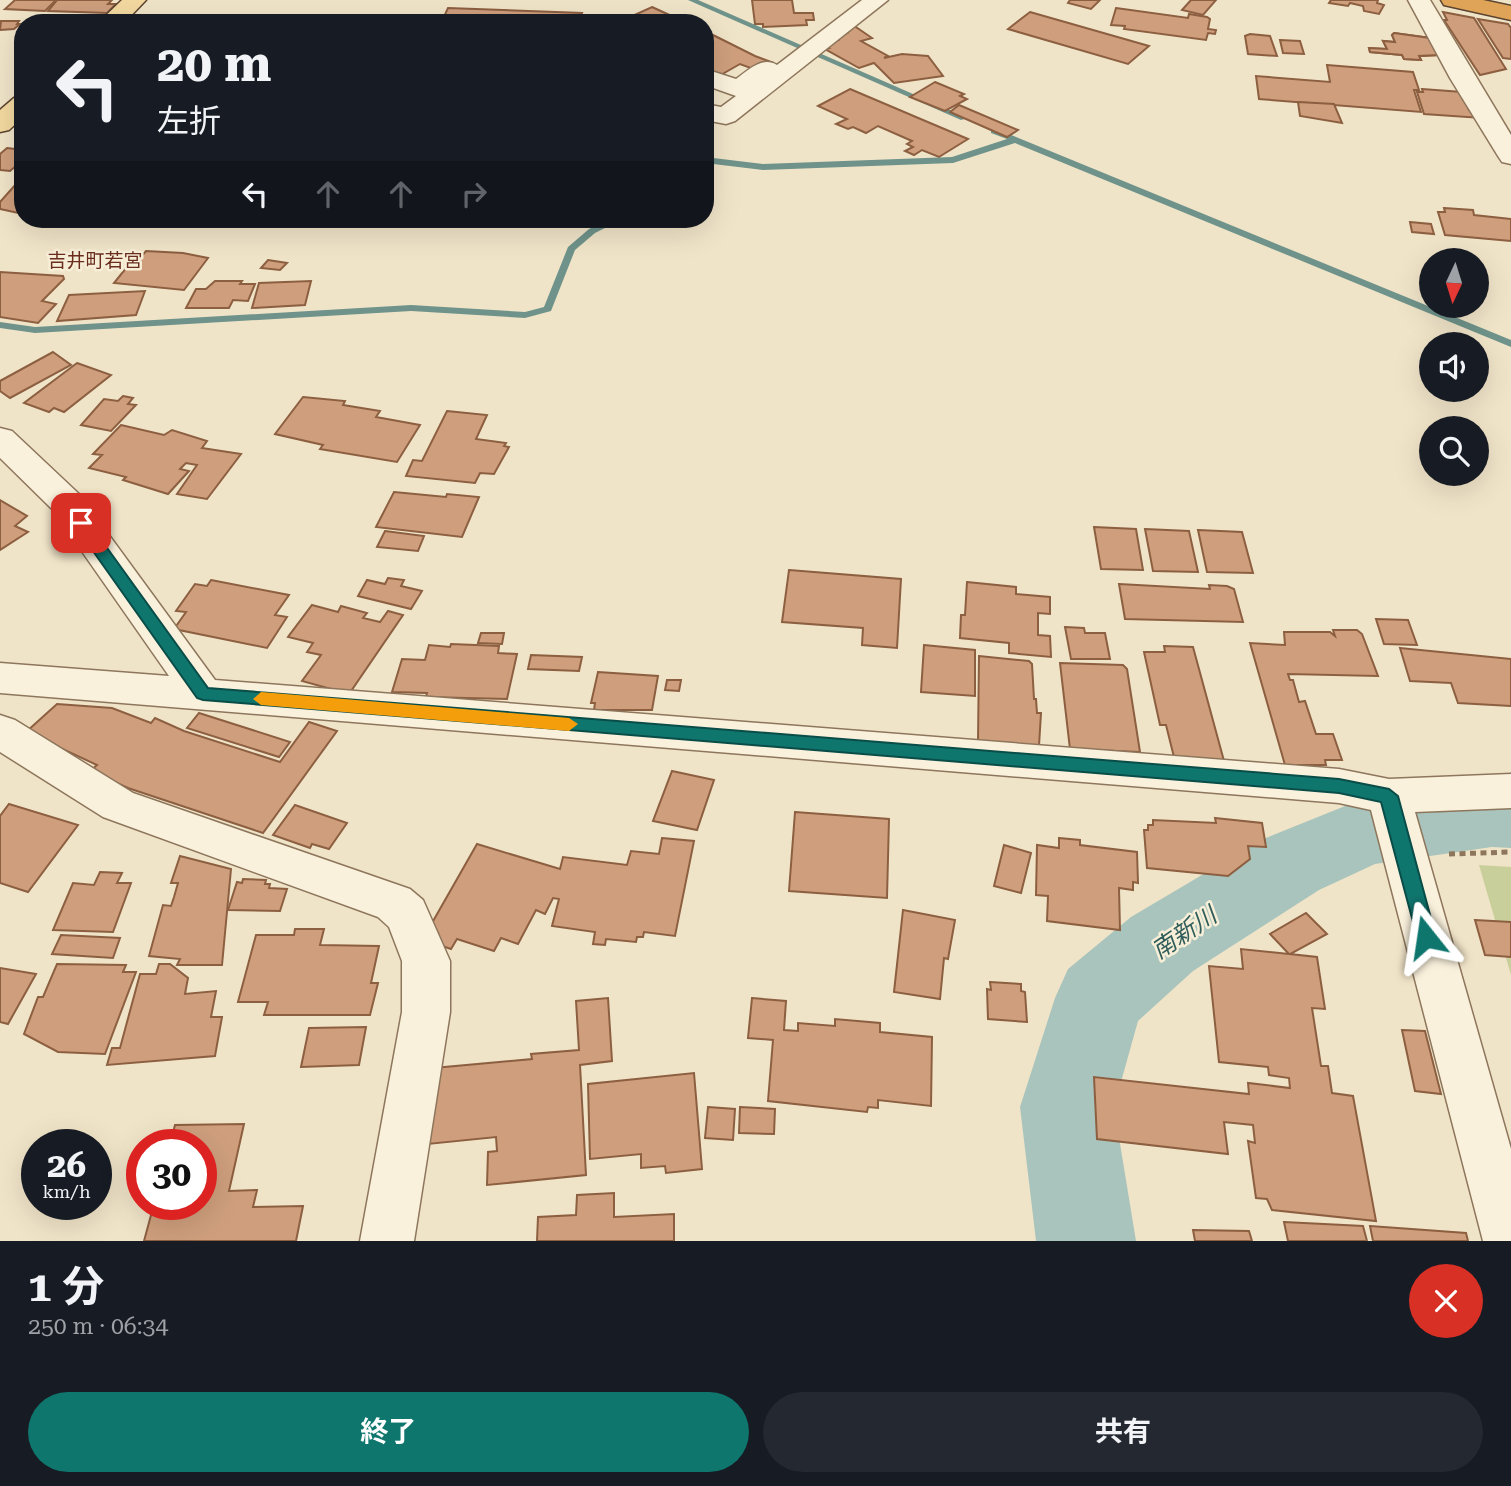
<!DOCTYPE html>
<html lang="ja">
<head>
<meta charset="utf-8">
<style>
	:root { --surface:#171b24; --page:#242831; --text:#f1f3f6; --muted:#9ea1a6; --accent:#0f766e }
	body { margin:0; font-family:"Roboto Serif","Noto Sans JP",serif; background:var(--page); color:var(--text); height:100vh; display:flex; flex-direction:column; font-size:26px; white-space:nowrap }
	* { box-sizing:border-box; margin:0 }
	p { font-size:23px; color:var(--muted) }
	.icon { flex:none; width:38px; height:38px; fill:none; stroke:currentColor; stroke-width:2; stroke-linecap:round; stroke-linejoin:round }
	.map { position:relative; height:1241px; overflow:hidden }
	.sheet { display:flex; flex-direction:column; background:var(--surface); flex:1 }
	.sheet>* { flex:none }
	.banner { position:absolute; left:14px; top:14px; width:700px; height:214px; border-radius:28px; box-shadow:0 7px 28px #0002; background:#171b24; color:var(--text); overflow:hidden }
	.needle { width:46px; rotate:184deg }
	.controls { position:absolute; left:1419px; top:248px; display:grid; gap:14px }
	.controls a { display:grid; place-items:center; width:70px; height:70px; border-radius:50%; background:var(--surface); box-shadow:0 7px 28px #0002; font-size:35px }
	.speed { position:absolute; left:21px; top:1129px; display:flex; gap:14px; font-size:35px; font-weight:700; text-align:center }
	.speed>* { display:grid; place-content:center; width:91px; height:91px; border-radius:50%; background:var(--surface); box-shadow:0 7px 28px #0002; line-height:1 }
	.speed small { font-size:18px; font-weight:400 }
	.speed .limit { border:10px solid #d22; background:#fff; color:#111 }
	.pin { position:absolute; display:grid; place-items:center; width:60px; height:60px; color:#fff; margin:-30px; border-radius:14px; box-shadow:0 4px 10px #0006 }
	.me { position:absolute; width:77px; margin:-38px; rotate:345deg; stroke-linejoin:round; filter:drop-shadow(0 0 5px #0008) }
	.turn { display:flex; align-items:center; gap:24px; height:147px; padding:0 28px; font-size:32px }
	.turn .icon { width:91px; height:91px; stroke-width:2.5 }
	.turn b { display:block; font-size:49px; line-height:60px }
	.lanes { display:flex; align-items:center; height:66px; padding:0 28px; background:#0003; justify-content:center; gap:35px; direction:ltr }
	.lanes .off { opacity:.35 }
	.round { display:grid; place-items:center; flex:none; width:74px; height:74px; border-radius:37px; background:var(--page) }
	.head { display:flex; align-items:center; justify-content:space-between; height:119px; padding:0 28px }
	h1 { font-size:42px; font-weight:700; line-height:52px }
	.primary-button { display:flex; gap:14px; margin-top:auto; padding:14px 28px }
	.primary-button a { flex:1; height:80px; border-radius:42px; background:var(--accent); color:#fff; font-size:28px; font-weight:700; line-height:80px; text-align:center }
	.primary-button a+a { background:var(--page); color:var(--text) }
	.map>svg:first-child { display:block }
</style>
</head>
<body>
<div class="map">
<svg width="1511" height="1241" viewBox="0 0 1511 1241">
	<rect width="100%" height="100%" fill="#f0e4c8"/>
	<path fill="#c9cf9b" d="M1479,865L1511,867V975Z"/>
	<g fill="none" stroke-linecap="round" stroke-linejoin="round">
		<g fill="#6f938a" fill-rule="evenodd">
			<path d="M688,0H698L968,118L961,120Z"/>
			<path d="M994,128L1511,340V347L1015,143L953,163L763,170L705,163V157L763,164L952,157L1007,139L991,133V129Z"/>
			<path d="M611,219H623L595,233L575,250L551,311L525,318L411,311L35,333L0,328V322L35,327L411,305L525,312L544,307L568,247L589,229Z"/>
		</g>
		<path fill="#a9c4bc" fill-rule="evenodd" d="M1492,781L1511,782V848L1492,847L1375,864L1319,890L1193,971L1138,1021L1114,1107L1136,1241H1036L1020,1107L1055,998L1068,969L1131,917L1261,840L1365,798Z"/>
	</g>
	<g fill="#cf9f7d" stroke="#8d5f41" stroke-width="2">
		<path d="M15,0H56L45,11L5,9Z"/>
		<path d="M57,0H112L108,4H116L107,13L48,11Z"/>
		<path d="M752,0H792L794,13H813L814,20H806L807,25L763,27V24H755Z"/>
		<path d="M1070,0H1100L1091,9L1068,3Z"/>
		<path d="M1191,0H1216L1203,15L1182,10Z"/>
		<path d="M1331,0H1378L1377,3L1384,5L1379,14L1364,11L1363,6L1350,3L1348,6L1329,3Z"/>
		<path d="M652,7L687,23L619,22Z"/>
		<path d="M448,8L582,13L578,23H441Z"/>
		<path d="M1116,8L1188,18L1189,14L1207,17L1210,19L1208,29L1216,30L1215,34L1208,33L1206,40L1124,29L1125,26L1111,25Z"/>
		<path d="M1030,12L1149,46L1128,64L1008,29Z"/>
		<path d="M1443,12L1474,18L1506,69L1480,75L1444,20H1447Z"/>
		<path d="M1478,19L1508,24L1511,28V59L1503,58Z"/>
		<path d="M1,21H19L17,24H20L14,29L0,30Z"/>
		<path d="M853,25L872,38L861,41L888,56L884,58L902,54L928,56L943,76L894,83L874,63L859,68L825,49L829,48L824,45L838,40L834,38L847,33L844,31Z"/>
		<path d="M705,31L755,56L771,62L756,70L740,64L719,76L705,70Z"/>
		<path d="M1394,33L1430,38L1439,55L1419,56L1421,60L1404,59L1402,55L1370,52L1369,48L1387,49L1383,41L1395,42L1392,35Z"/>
		<path d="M1394,33L1430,38L1439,55L1419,56L1421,60L1404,59L1402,55L1370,52L1369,48L1387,49L1383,41L1395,42L1392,35Z"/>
		<path d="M1250,34L1270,36L1277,56L1248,54L1245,36Z"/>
		<path d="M1280,40L1300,41L1304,54L1283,53Z"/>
		<path d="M1327,65L1413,72L1419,90H1414L1421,112L1259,99L1256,76L1330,82Z"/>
		<path d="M935,82L964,94L960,96L967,99L945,111L910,97Z"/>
		<path d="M850,89L923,120L968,139L939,157L922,150L914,155L905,151L913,147L907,144L912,141L878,126L866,133L853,127L848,129L836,124L847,119L818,106Z"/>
		<path d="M1422,89L1462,92L1469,110L1478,111L1481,118L1424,114L1417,92H1423Z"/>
		<path d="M1298,102L1334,104L1342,123L1300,116Z"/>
		<path d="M959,105L1018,130L1007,137L950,112Z"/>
		<path d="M7,148L23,150V160L10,171L0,170V154Z"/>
		<path d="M16,184H23V214L0,209V202Z"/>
		<path d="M1444,208L1473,210L1474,215L1511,219V241L1445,235L1438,212H1445Z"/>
		<path d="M156,219H192L185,226L153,221Z"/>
		<path d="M1410,222L1431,224L1434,234L1412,232Z"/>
		<path d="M146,251L183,253L208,258L184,290L114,283L135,257L140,258Z"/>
		<path d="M268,260L287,263L280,270L261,268Z"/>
		<path d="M0,272L63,276L64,279L42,301L56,304L38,323L0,317Z"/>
		<path d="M215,281H242L240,284H255L248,301L233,300L229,308H186L196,289H206Z"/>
		<path d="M311,281L305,305L252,308L259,283Z"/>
		<path d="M145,291L136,315L57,321L69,295Z"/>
		<path d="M53,352L71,365L10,398L0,391V381Z"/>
		<path d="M77,363L111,375L64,412L54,408L49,412L24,403Z"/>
		<path d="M123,396L133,398L128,404L136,405L111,431L81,425L104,399L118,401Z"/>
		<path d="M303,397L345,401L343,405L380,411L376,417L420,425L397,462L320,449L323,445L275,434Z"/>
		<path d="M447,411L487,415L476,439L506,443L504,446L509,447L494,474L480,473L475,483L406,476L413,460L422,461Z"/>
		<path d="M121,425L164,435L172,430L207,441L202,448L241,454L207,499L177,494L197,465L186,463L180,469L189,471L168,494L123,480L126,477L89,468L102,455L93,454Z"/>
		<path d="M394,492L446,497L447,494L479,497L462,537L376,527Z"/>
		<path d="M0,500L27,516L15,526L28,532L0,550Z"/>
		<path d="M1094,527L1136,529L1143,570L1101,569Z"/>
		<path d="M1145,529L1189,531L1198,572L1153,571Z"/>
		<path d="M1198,530L1242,532L1253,573L1207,572Z"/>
		<path d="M385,531L424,536L418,551L377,547Z"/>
		<path d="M789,570L901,579L897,648L862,645L863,628L782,622Z"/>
		<path d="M388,578L404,580L401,586L422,591L411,609L358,596L367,580L385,584Z"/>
		<path d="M211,580L289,595L275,615L287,617L267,648L174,629L186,612L176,611L195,584L207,586Z"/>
		<path d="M967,582L1016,587V594L1050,597V614L1038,613V635L1050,636L1051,657L1009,653V643L960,638L961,615H965Z"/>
		<path d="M1119,584L1210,589L1209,585L1227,586L1234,589L1243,622L1125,619Z"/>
		<path d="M312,605L338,612L341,606L367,613L363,618L380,622L388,611L403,615L349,694L302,681L321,655L307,652L313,643L288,637Z"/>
		<path d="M1376,619L1408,620L1417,645L1384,644Z"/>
		<path d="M1065,627L1084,628L1085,633H1105L1110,659H1071Z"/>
		<path d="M1333,630H1357L1362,634L1378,676L1288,674L1290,680H1293L1299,702L1305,701L1316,734H1333L1342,760H1325L1326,765H1285L1250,643L1285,645L1284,632H1330L1335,636Z"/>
		<path d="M481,633H504L502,644L478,643Z"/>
		<path d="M451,644L499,646L498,653L517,654L507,699L426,697L427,693L392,692L402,659L425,660L429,645L450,647Z"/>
		<path d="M924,645L975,650V696L921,692Z"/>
		<path d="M1164,646L1193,647L1224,761L1174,757L1166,725H1160L1144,652H1165Z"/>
		<path d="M1400,648L1511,659V706L1458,703L1451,683L1410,681Z"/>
		<path d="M531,655L582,657L579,671L528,669Z"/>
		<path d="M979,656L1029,661L1032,664L1034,699H1036L1037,713H1041L1039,746L978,741Z"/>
		<path d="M1060,663L1123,665L1127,669L1140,752L1070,749Z"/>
		<path d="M598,672L658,676L652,710H594L595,703H591Z"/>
		<path d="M667,680H681L679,691L665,690Z"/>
		<path d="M57,704L112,708L151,723L155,718L184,731L280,762L309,722L337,731L263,833L128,788L90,771L97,765L26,732Z"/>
		<path d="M199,713L290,742L279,757L187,728Z"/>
		<path d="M672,771L714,780L697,830L653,821Z"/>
		<path d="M9,804L78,825L28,892L0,883V816Z"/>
		<path d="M295,805L347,823L329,849L312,844L310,848L273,835Z"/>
		<path d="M795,812L889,819L887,898L789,891Z"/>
		<path d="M1215,818L1262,823L1266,847L1248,846L1250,859L1228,876L1147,868L1144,830H1148V825H1153V820L1216,823Z"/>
		<path d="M662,838L694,841L675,936L644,932L643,937H637L636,942L606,939L605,945L593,944L595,932L552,926L559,899L553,898L545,914L536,910L518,944L501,938L494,951L457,939L451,949L433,943L438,933L428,930L477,844L560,869L563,857L627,865L631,851L659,854Z"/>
		<path d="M1059,838L1080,840V845L1137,852L1138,883L1133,882V890L1119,888L1120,930L1047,921L1048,896L1036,895L1037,845L1059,848Z"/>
		<path d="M1004,845L1031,853L1021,893L994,886Z"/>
		<path d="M180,856L231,869L222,965H177L180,959L149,956L163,905L171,906L174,897L178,883H171Z"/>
		<path d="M100,872L122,873L117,883H131L113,932L53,930L73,883L94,885Z"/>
		<path d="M243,879L266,880L265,884H270L269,888L287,889L280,911L228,910L237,882L242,883Z"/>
		<path d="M903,910L955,920L948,959L944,958L940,999L894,992Z"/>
		<path d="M1306,913L1327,934L1290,954L1317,957L1325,1009L1312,1008L1321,1066H1328L1332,1093L1353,1096L1376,1221L1272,1210L1267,1199L1256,1198L1248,1141L1255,1143L1253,1125L1224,1122L1228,1154L1097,1139L1094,1077L1249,1094L1248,1083L1290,1088L1289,1078L1269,1075L1268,1067L1219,1062L1209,966L1243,969L1241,949L1289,954L1270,934Z"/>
		<path d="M1475,920L1511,922V957L1485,955Z"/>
		<path d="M295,929H324L320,945L379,946L371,983H378L370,1015H264L268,1002H238L256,935H294Z"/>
		<path d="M61,935L120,938L113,958L52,954Z"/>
		<path d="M57,964L126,965L123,972H136L105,1054L58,1052L24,1034L38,997H43Z"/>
		<path d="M159,964H170L188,978L185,994L216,991L211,1017H222L215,1056L107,1065L112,1048H120L140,974H156Z"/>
		<path d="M0,968L36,974L8,1024L0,1022Z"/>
		<path d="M990,982L1021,984V991L1025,992L1027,1022L988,1019L987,989L991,990Z"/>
		<path d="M608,998L612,1061L580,1065L586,1175L487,1185L488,1152L497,1151L496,1137L428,1144L434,1068L532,1059L531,1054L579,1050L576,1001Z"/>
		<path d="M752,998L786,1001L784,1030L798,1031V1023L835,1026V1019L880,1023V1032L932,1037L931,1106L878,1100V1108L868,1107L867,1112L768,1101L773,1040L748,1038Z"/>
		<path d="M366,1027L359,1065L301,1067L309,1028Z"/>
		<path d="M1402,1030L1425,1031L1441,1094L1415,1091Z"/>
		<path d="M694,1073L702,1169L666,1173L665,1166L641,1168V1154L590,1159L588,1084Z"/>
		<path d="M708,1107L735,1109L733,1140L705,1138Z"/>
		<path d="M740,1107L775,1109L774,1134L739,1133Z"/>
		<path d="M244,1124L229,1191L257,1190L253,1207L303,1206L296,1241H144L154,1204H201V1144H170L175,1125Z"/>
		<path d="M614,1193V1217L674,1214V1241H537L538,1217L576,1215L577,1195Z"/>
		<path d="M1284,1222L1363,1226L1367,1241H1288Z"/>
		<path d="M1370,1226L1466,1233L1468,1241H1373Z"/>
		<path d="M1193,1230L1249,1231L1252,1241H1195Z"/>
	</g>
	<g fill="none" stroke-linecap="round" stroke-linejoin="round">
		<defs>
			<g id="minor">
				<path d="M862,0H888L735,121L726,124L705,120V104L721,107L736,96L705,85V69L736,79C749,70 762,56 777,65Z"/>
				<path d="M1408,0H1430L1511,135V164L1502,162L1498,156L1450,78Z"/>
				<path d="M0,428L12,431L79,494L215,680L1339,769L1389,779L1511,774V808L1415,812L1511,1149V1241H1483L1371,810L1339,803L0,693V663L169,676L53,510L0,458Z"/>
				<path d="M0,715L15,720L133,793L410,889L423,900L450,961V1012L414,1241H360L402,1012V961L389,927L378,917L103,817L0,752Z"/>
			</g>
			<g id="major">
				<path d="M122,0H146L124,23H98Z"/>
				<path d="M23,95V117L9,130L0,132V110L14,98Z"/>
			</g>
			<path id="highway" d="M1441,0H1483L1511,6V20L1444,5Z"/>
		</defs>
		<use href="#minor" stroke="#8d765c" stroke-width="3"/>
		<use href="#major" stroke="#5b4430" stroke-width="3"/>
		<use href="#highway" stroke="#5b4430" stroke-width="3"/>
		<path stroke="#8d765c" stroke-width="5" stroke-dasharray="6 4.5" stroke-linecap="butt" d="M1449,854L1511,852"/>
		<use href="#minor" fill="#faf1dc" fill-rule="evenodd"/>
		<use href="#major" fill="#f3d9a0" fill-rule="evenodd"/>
		<use href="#highway" fill="#e0a458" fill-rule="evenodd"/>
	</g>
	<path fill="#0f766e" stroke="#0a4d48" stroke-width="2" d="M81,518L87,520L208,688L1339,779L1389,789L1398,796L1436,937L1433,943L1426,945L1419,943L1417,937L1381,802L1339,793L203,700L197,698L76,527L74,523Z"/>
	<path fill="#f59e0b" d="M261,692L569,718L578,724L569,731L261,705L253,699Z"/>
	<g text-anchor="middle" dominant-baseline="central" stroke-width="5" stroke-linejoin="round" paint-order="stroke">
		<g font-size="19" fill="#6b2e1e" stroke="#f7eed8">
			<text x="95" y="260">吉井町若宮</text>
		</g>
		<g font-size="24" font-style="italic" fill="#2f5d5a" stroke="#f7eed8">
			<text transform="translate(1184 933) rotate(-34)">南新川</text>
		</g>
	</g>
</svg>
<div class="controls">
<a><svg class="needle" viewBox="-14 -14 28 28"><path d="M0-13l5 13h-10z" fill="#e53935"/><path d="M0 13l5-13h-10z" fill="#9ea1a6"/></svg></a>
<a><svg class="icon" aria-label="sound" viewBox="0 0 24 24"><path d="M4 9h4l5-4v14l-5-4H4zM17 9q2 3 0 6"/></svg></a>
<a><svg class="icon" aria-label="search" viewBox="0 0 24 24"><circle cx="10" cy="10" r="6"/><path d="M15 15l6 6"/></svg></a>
</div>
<div class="speed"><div>26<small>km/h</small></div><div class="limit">30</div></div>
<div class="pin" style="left:81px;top:523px;background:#d93025"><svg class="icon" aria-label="arrive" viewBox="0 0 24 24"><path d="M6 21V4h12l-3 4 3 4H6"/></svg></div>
<svg class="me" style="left:1426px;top:937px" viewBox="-20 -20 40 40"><path d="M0-17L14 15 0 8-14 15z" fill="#0f766e" stroke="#fff" stroke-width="4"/></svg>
<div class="banner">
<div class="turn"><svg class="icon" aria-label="left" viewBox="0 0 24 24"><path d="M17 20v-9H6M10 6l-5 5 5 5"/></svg><div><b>20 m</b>左折</div></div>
<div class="lanes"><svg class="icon" aria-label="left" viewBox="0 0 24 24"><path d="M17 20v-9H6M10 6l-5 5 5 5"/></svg><svg class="icon off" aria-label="ahead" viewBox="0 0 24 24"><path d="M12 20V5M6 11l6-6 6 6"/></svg><svg class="icon off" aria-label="ahead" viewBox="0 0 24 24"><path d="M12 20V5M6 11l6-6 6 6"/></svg><svg class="icon off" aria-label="right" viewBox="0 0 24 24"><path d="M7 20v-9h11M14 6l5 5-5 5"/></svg></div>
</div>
</div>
<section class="sheet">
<div class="head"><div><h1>1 分</h1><p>250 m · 06:34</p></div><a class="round" style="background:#d93025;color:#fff"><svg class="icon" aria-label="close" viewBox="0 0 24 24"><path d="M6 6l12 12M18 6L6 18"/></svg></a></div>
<div class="primary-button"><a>終了</a><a>共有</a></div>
</section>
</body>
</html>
